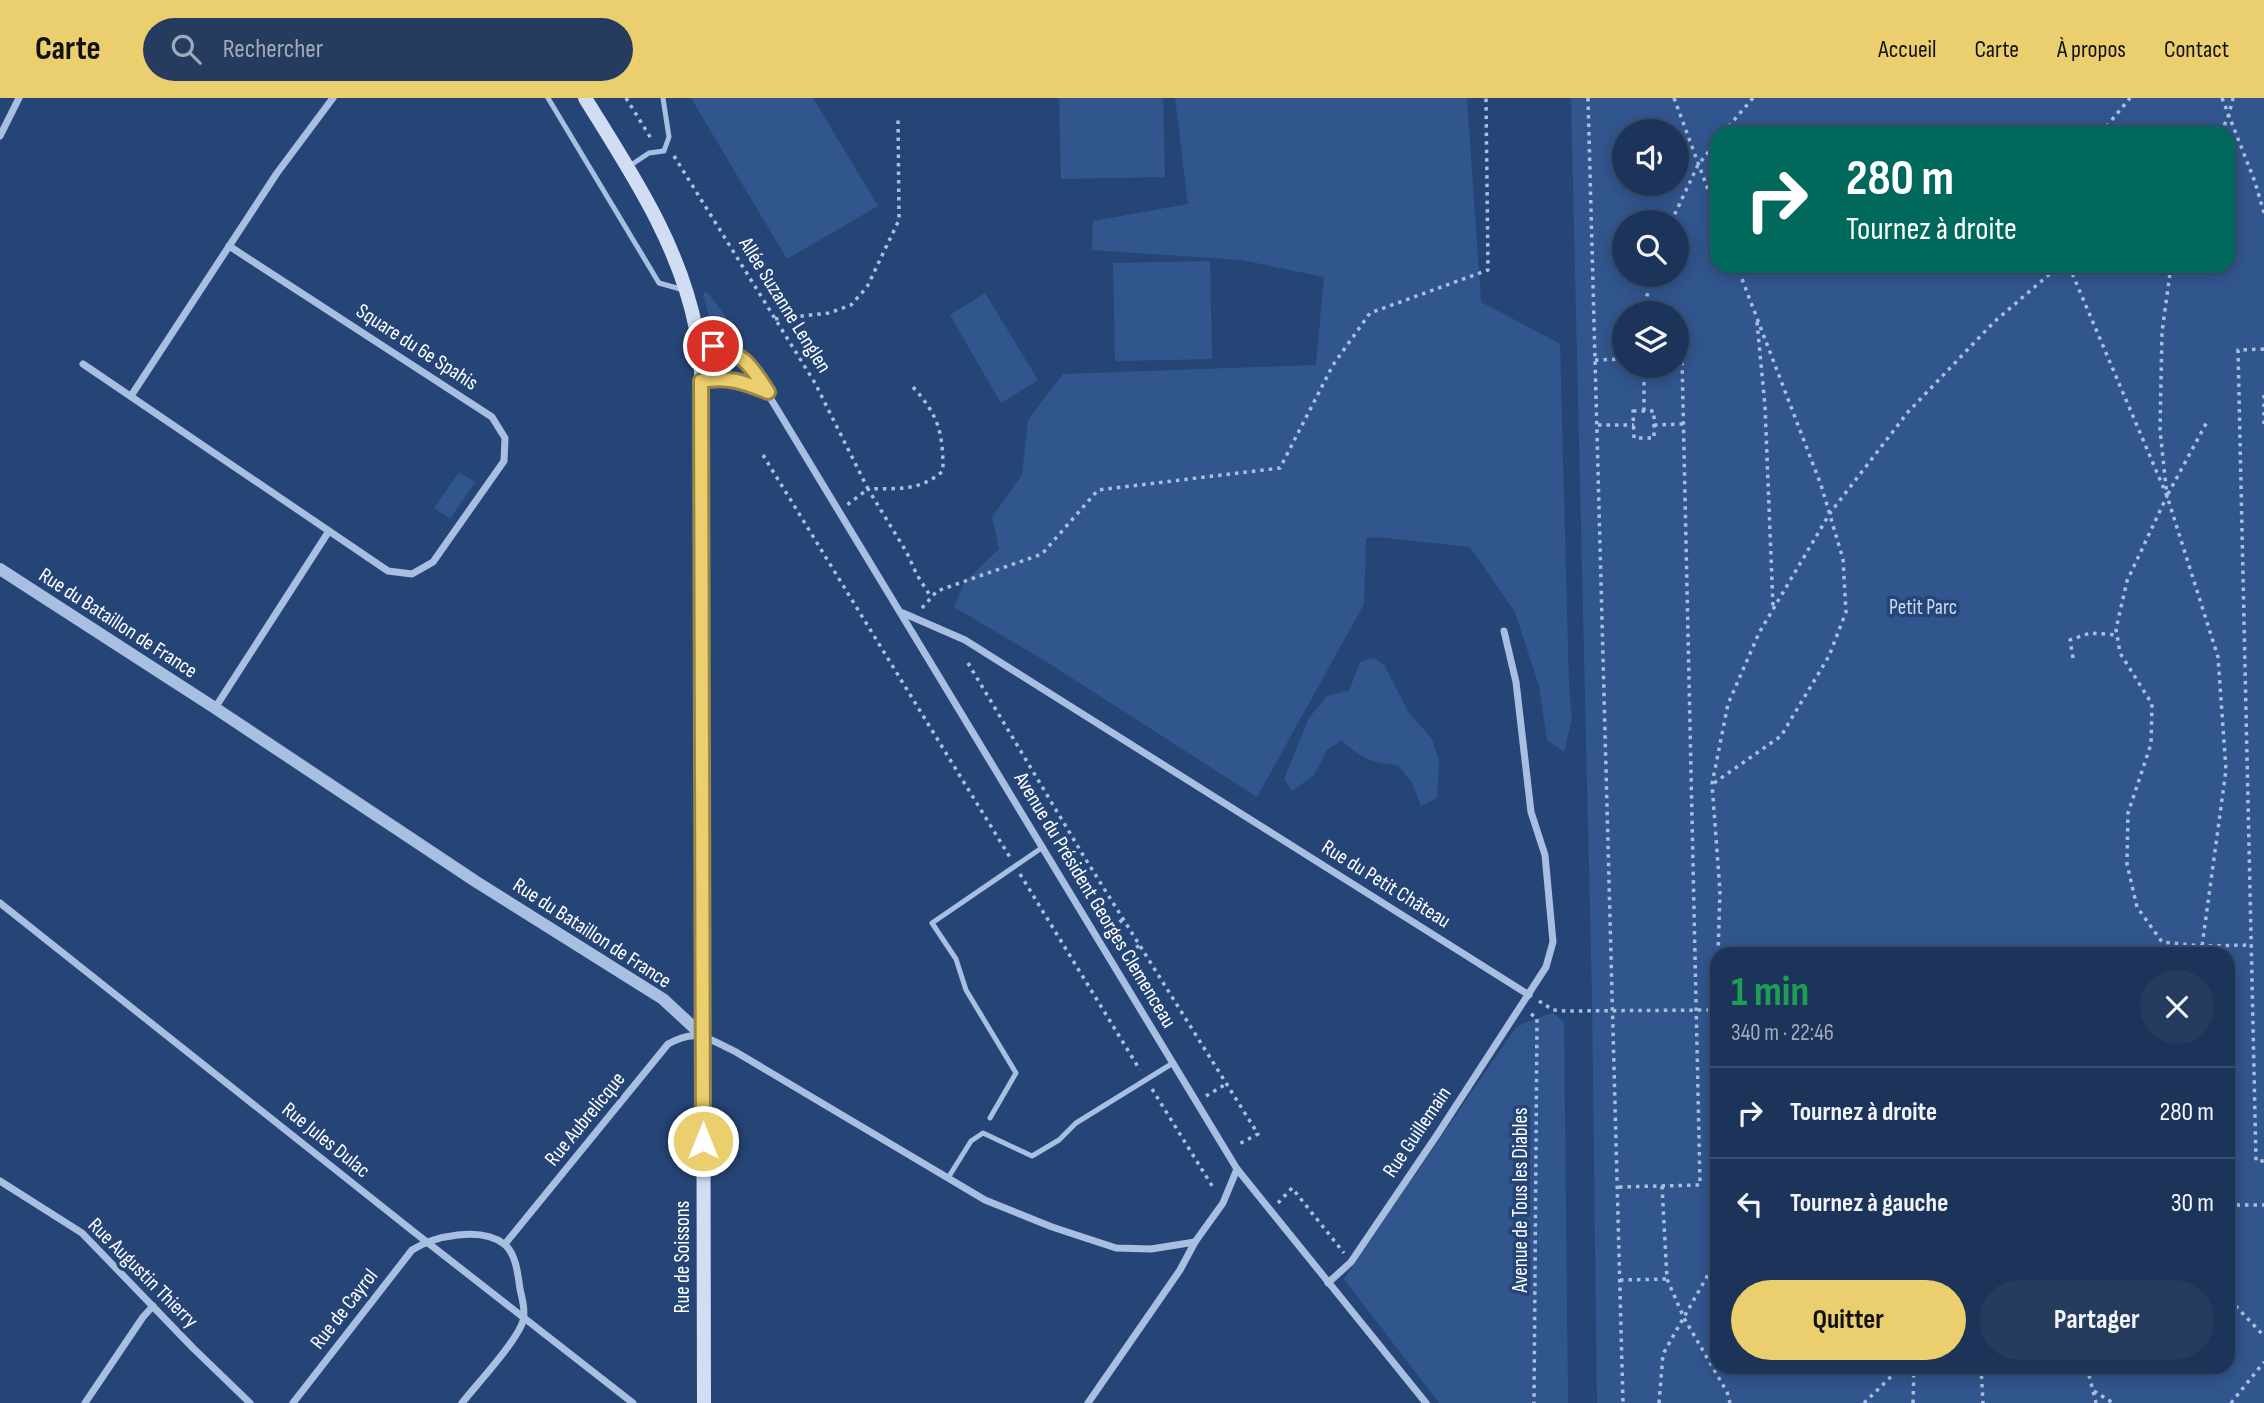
<!DOCTYPE html>
<html lang="fr">
<head>
<meta charset="utf-8">
<style>
	:root { --surface:#1c3459; --page:#253c5f; --text:#f1f3f6; --muted:#a0aaba; --line:#3a4f6f; --accent:#ebce6d }
	body { margin:0; font-family:"Sofia Sans Condensed",sans-serif; background:var(--page); color:var(--text); height:100vh; display:flex; flex-direction:column; font-size:26px; white-space:nowrap }
	* { box-sizing:border-box; margin:0 }
	p { font-size:23px; color:var(--muted) }
	.icon { flex:none; width:38px; height:38px; fill:none; stroke:currentColor; stroke-width:2; stroke-linecap:round; stroke-linejoin:round }
	.map { position:relative; flex:1; overflow:hidden }
	.drawer { position:absolute; left:1710px; top:849px; width:525px; height:427px; display:flex; flex-direction:column; background:var(--surface); border-radius:21px; box-shadow:0 4px 18px #0003,0 0 0 2px var(--line) }
	.drawer>* { flex:none }
	.hud { position:absolute; left:1710px; top:28px; width:525px; height:147px; border-radius:21px; box-shadow:0 4px 18px #0003,0 0 0 2px var(--line); background:#00695c; color:#fff; overflow:hidden }
	.controls { position:absolute; left:1612px; top:21px; display:grid; gap:14px }
	.controls a { display:grid; place-items:center; width:77px; height:77px; border-radius:50%; background:var(--surface); box-shadow:0 4px 18px #0003,0 0 0 2px var(--line); font-size:35px }
	.pin { position:absolute; display:grid; place-items:center; width:60px; height:60px; color:#fff; margin:-30px; border:4px solid #fff; border-radius:50%; box-shadow:0 2px 7px #0007 }
	.me { position:absolute; width:77px; margin:-38px; rotate:0deg; stroke-linejoin:round; filter:drop-shadow(0 0 5px #0008) }
	.turn { display:flex; align-items:center; gap:24px; height:147px; padding:0 21px; font-size:32px }
	.turn .icon { width:91px; height:91px; stroke-width:2.5 }
	.turn b { display:block; font-size:49px; line-height:60px }
	.round { display:grid; place-items:center; flex:none; width:74px; height:74px; border-radius:37px; background:var(--page) }
	.overview { display:flex; align-items:center; justify-content:space-between; height:119px; padding:0 21px }
	h1 { font-size:42px; font-weight:700; line-height:52px; color:#1e9e55 }
	.primary-button { display:flex; gap:14px; margin-top:auto; padding:14px 21px }
	.primary-button a { flex:1; height:80px; border-radius:42px; background:var(--accent); color:#111; font-size:28px; font-weight:700; line-height:80px; text-align:center }
	.primary-button a+a { background:var(--page); color:var(--text) }
	ul { padding:0; list-style:none }
	li { display:flex; align-items:center; gap:21px; height:91px; padding:0 21px; border-top:2px solid var(--line) }
	li div { flex:1 }
	li b { display:block; font-size:26px }
	li em { font-style:normal }
	header { display:flex; align-items:center; gap:42px; box-sizing:border-box; height:98px; padding:0 35px; background:var(--accent); color:#111 }
	header strong { font-size:33px }
	nav { display:flex; gap:38px; margin-inline-start:auto; font-size:24px }
	.search { width:490px; height:63px; background:var(--page); display:flex; align-items:center; gap:18px; box-sizing:border-box; padding:0 24px; border-radius:38px; color:var(--muted); font-size:26px }
	.map>svg:first-child { display:block }
</style>
</head>
<body>
<header>
<strong>Carte</strong>
<div class="search"><svg class="icon" aria-label="search" viewBox="0 0 24 24"><circle cx="10" cy="10" r="6"/><path d="M15 15l6 6"/></svg>Rechercher</div>
<nav><a>Accueil</a><a>Carte</a><a>À propos</a><a>Contact</a></nav>
</header>
<div class="map">
<svg width="2264" height="1305" viewBox="0 0 2264 1305">
	<rect width="100%" height="100%" fill="#264577"/>
	<g fill="#31568e" fill-rule="evenodd">
		<path d="M691,0H813L878,108L787,161Z"/>
		<path d="M1059,0H1163L1165,79L1061,81Z"/>
		<path d="M1175,0H1467L1481,204L1560,246L1569,589L1572,621L1564,654L1547,642L1539,588L1515,514L1470,449L1376,439L1366,440L1364,506L1257,699L1050,566L954,509L964,485L999,451L992,419L1022,377L1028,322L1063,276L1316,267L1324,179L1241,162L1092,152L1093,123L1188,106Z"/>
		<path d="M1571,0H2264V1305H1597L1592,898ZM1624,33H1676V86H1624ZM1717,35H2228V168H1717ZM1624,124H1676V177H1624ZM1624,215H1676V268H1624ZM1717,856H2228V1269H1717Z"/>
		<path d="M1210,163L1212,261L1115,263L1113,165Z"/>
		<path d="M703,194L709,196C718,210 738,229 736,247C711,235 709,220 703,194Z"/>
		<path d="M985,195L1038,282L1001,305L950,217Z"/>
		<path d="M459,374L475,384L450,421L434,410Z"/>
		<path d="M1374,560L1384,567L1409,615L1432,641L1439,663L1437,700L1421,708L1412,685L1398,667C1371,665 1361,660 1341,642L1327,652L1314,677L1292,693L1284,681L1309,620L1327,598L1349,593L1360,564Z"/>
		<path d="M1553,915L1564,924L1568,1305H1439L1344,1181L1516,929L1537,920Z"/>
	</g>
	<g fill="none" stroke-linecap="round" stroke-linejoin="round">
		<g stroke="#a8bfe2" stroke-width="3.5" stroke-dasharray="3.5 5" stroke-linecap="butt">
			<path d="M626,0L652,42"/>
			<path d="M1588,0L1623,1305"/>
			<path d="M1674,0L1717,116"/>
			<path d="M2222,0L2255,84L2264,115"/>
			<path d="M1723,35L1753,0"/>
			<path d="M2101,35L2130,0"/>
			<path d="M2221,35L2229,16L2233,0"/>
			<path d="M674,58L815,285L868,391L847,407"/>
			<path d="M1671,124L1698,67L1717,43"/>
			<path d="M2069,168L2167,398L2218,559L2226,672L2201,856"/>
			<path d="M2171,168L2162,234L2160,332L2167,398L2127,483L2116,531L2120,555L2152,606L2151,646L2128,715L2127,766L2137,809L2162,844L2203,848L2251,847"/>
			<path d="M1643,215L1652,177"/>
			<path d="M775,221L829,215L851,207L867,189L899,122L898,18"/>
			<path d="M1757,224L1765,308L1773,509"/>
			<path d="M2264,251L2238,252L2256,1063H2264"/>
			<path d="M1595,262L1624,261"/>
			<path d="M913,289C939,318 943,335 943,373C918,394 899,390 868,391L907,455L917,477L931,499"/>
			<path d="M2264,297V326"/>
			<path d="M1633,313H1654V340H1634Z"/>
			<path d="M1644,313V268"/>
			<path d="M1598,327H1634"/>
			<path d="M1654,327L1683,326"/>
			<path d="M763,357L1011,761"/>
			<path d="M2168,396L2208,322"/>
			<path d="M922,510L937,493L1042,456L1098,392L1280,370L1333,267L1370,215L1488,172L1486,0"/>
			<path d="M2073,560L2070,542L2090,535L2117,537"/>
			<path d="M968,565L1083,757L1258,1036L1237,1047"/>
			<path d="M1714,685L1781,638L1829,558L1846,514L1843,461L1821,387L1737,168"/>
			<path d="M1020,776L1140,972"/>
			<path d="M1105,833L1124,821"/>
			<path d="M1718,856L1720,793L1712,686L1728,606L1759,535L1830,415L1908,314L1994,224L2059,168"/>
			<path d="M1122,859L1140,847"/>
			<path d="M1717,901V913"/>
			<path d="M1539,903L1553,912L1567,913L1716,912"/>
			<path d="M1531,916L1537,920L1534,1305"/>
			<path d="M1152,991L1214,1091"/>
			<path d="M1206,998L1226,986"/>
			<path d="M1662,1088L1667,1181L1684,1220L1727,1294L1730,1305"/>
			<path d="M1619,1089L1700,1087L1682,260H1676"/>
			<path d="M1278,1105L1292,1090L1344,1155"/>
			<path d="M2228,1107H2264"/>
			<path d="M1620,1182L1667,1181"/>
			<path d="M2228,1193L2232,1204L2264,1238"/>
			<path d="M1981,1269L1983,1305"/>
			<path d="M2087,1269L2096,1305"/>
			<path d="M2094,1293L2113,1305"/>
			<path d="M1659,1305L1663,1256L1717,1161"/>
			<path d="M1864,1305L1901,1269"/>
			<path d="M1913,1305L1914,1269"/>
			<path d="M2231,1305L2264,1264"/>
		</g>
		<g stroke="#a8bfe2" stroke-width="5">
			<path d="M548,0L659,185L684,192"/>
			<path d="M628,69L649,55L664,53L669,39L663,0"/>
			<path d="M990,1020L1016,975L966,892L956,861L932,825L1043,749"/>
			<path d="M948,1080L971,1043L983,1035L1032,1058L1059,1042L1076,1025L1173,965"/>
		</g>
		<g stroke="#a8bfe2" stroke-width="7">
			<path d="M0,38L19,0"/>
			<path d="M699,250C729,246 744,260 760,283L1237,1071L1426,1305"/>
			<path d="M83,266L388,473L412,476L433,464L504,363L505,340L492,319L229,148"/>
			<path d="M701,283C726,278 744,284 767,294"/>
			<path d="M131,298L277,75L333,0"/>
			<path d="M903,515L965,542L1529,897"/>
			<path d="M215,610L329,433"/>
			<path d="M0,805L414,1134L633,1305"/>
			<path d="M0,1083L82,1135L193,1250L250,1305"/>
			<path d="M505,1146L668,946C698,929 708,941 736,954L985,1102L1052,1129L1116,1150L1151,1151L1195,1144"/>
			<path d="M1328,1185L1351,1164L1437,1037L1546,869L1553,844L1545,757L1531,714L1516,584L1504,533"/>
			<path d="M85,1305L143,1219L153,1208"/>
			<path d="M293,1305L412,1152C434,1138 481,1128 504,1146C516,1155 518,1177 520,1191C522,1200 526,1213 523,1223C517,1243 477,1286 462,1305"/>
			<path d="M1088,1305L1180,1172L1195,1144L1223,1105L1237,1071"/>
		</g>
		<path stroke="#a8bfe2" stroke-width="12" d="M0,471L215,610L475,783L663,901L703,938"/>
		<path stroke="#d0ddf3" stroke-width="14" d="M585,0C630,73 679,145 696,231C702,257 701,284 702,311L704,1305"/>
	</g>
	<g fill="none" stroke-linecap="round" stroke-linejoin="round">
		<defs>
			<path id="route" d="M703,1043L701,283C727,278 744,284 768,294C750,267 746,257 713,248"/>
		</defs>
		<use href="#route" stroke="#998647" stroke-width="18"/>
		<use href="#route" stroke="#ebce6d" stroke-width="12"/>
	</g>
	<g text-anchor="middle" dominant-baseline="central" stroke-width="7" stroke-linejoin="round" paint-order="stroke">
		<g font-size="21" fill="#fff" stroke="#264577">
			<text transform="translate(785 207) rotate(58)">Allée Suzanne Lenglen</text>
			<text transform="translate(417 249) rotate(33)">Square du 6e Spahis</text>
			<text transform="translate(118 525) rotate(33)">Rue du Bataillon de France</text>
			<text transform="translate(1386 786) rotate(32)">Rue du Petit Château</text>
			<text transform="translate(1095 802) rotate(59)">Avenue du Président Georges Clemenceau</text>
			<text transform="translate(592 835) rotate(33)">Rue du Bataillon de France</text>
			<text transform="translate(585 1021) rotate(-51)">Rue Aubrelicque</text>
			<text transform="translate(1417 1034) rotate(-56)">Rue Guillemain</text>
			<text transform="translate(326 1042) rotate(39)">Rue Jules Dulac</text>
			<text transform="translate(1520 1102) rotate(-90)">Avenue de Tous les Diables</text>
			<text transform="translate(682 1159) rotate(-90)">Rue de Soissons</text>
			<text transform="translate(143 1175) rotate(45)">Rue Augustin Thierry</text>
			<text transform="translate(344 1211) rotate(-52)">Rue de Cayrol</text>
		</g>
		<g font-size="21" fill="#cadaf2" stroke="#264577">
			<text x="1923" y="509">Petit Parc</text>
		</g>
	</g>
</svg>
<div class="controls">
<a><svg class="icon" aria-label="sound" viewBox="0 0 24 24"><path d="M4 9h4l5-4v14l-5-4H4zM17 9q2 3 0 6"/></svg></a>
<a><svg class="icon" aria-label="search" viewBox="0 0 24 24"><circle cx="10" cy="10" r="6"/><path d="M15 15l6 6"/></svg></a>
<a><svg class="icon" aria-label="layers" viewBox="0 0 24 24"><path d="M12 4l9 5-9 5-9-5zM3 14l9 5 9-5"/></svg></a>
</div>
<div class="pin" style="left:713px;top:248px;background:#d93025"><svg class="icon" aria-label="arrive" viewBox="0 0 24 24"><path d="M6 21V4h12l-3 4 3 4H6"/></svg></div>
<svg class="me" style="left:703px;top:1043px" viewBox="-20 -20 40 40"><circle r="17" fill="#ebce6d" stroke="#fff" stroke-width="3"/><path d="M0-11L8 9 0 5-8 9z" fill="#fff"/></svg>
<div class="hud">
<div class="turn"><svg class="icon" aria-label="right" viewBox="0 0 24 24"><path d="M7 20v-9h11M14 6l5 5-5 5"/></svg><div><b>280 m</b>Tournez à droite</div></div>
</div>
<section class="drawer">
<div class="overview"><div><h1>1 min</h1><p>340 m · 22:46</p></div><a class="round"><svg class="icon" aria-label="close" viewBox="0 0 24 24"><path d="M6 6l12 12M18 6L6 18"/></svg></a></div>
<ul>
<li><svg class="icon" aria-label="right" viewBox="0 0 24 24"><path d="M7 20v-9h11M14 6l5 5-5 5"/></svg><div><b>Tournez à droite</b></div><em>280 m</em></li>
<li><svg class="icon" aria-label="left" viewBox="0 0 24 24"><path d="M17 20v-9H6M10 6l-5 5 5 5"/></svg><div><b>Tournez à gauche</b></div><em>30 m</em></li>
</ul>
<div class="primary-button"><a>Quitter</a><a>Partager</a></div>
</section>
</div>
</body>
</html>
